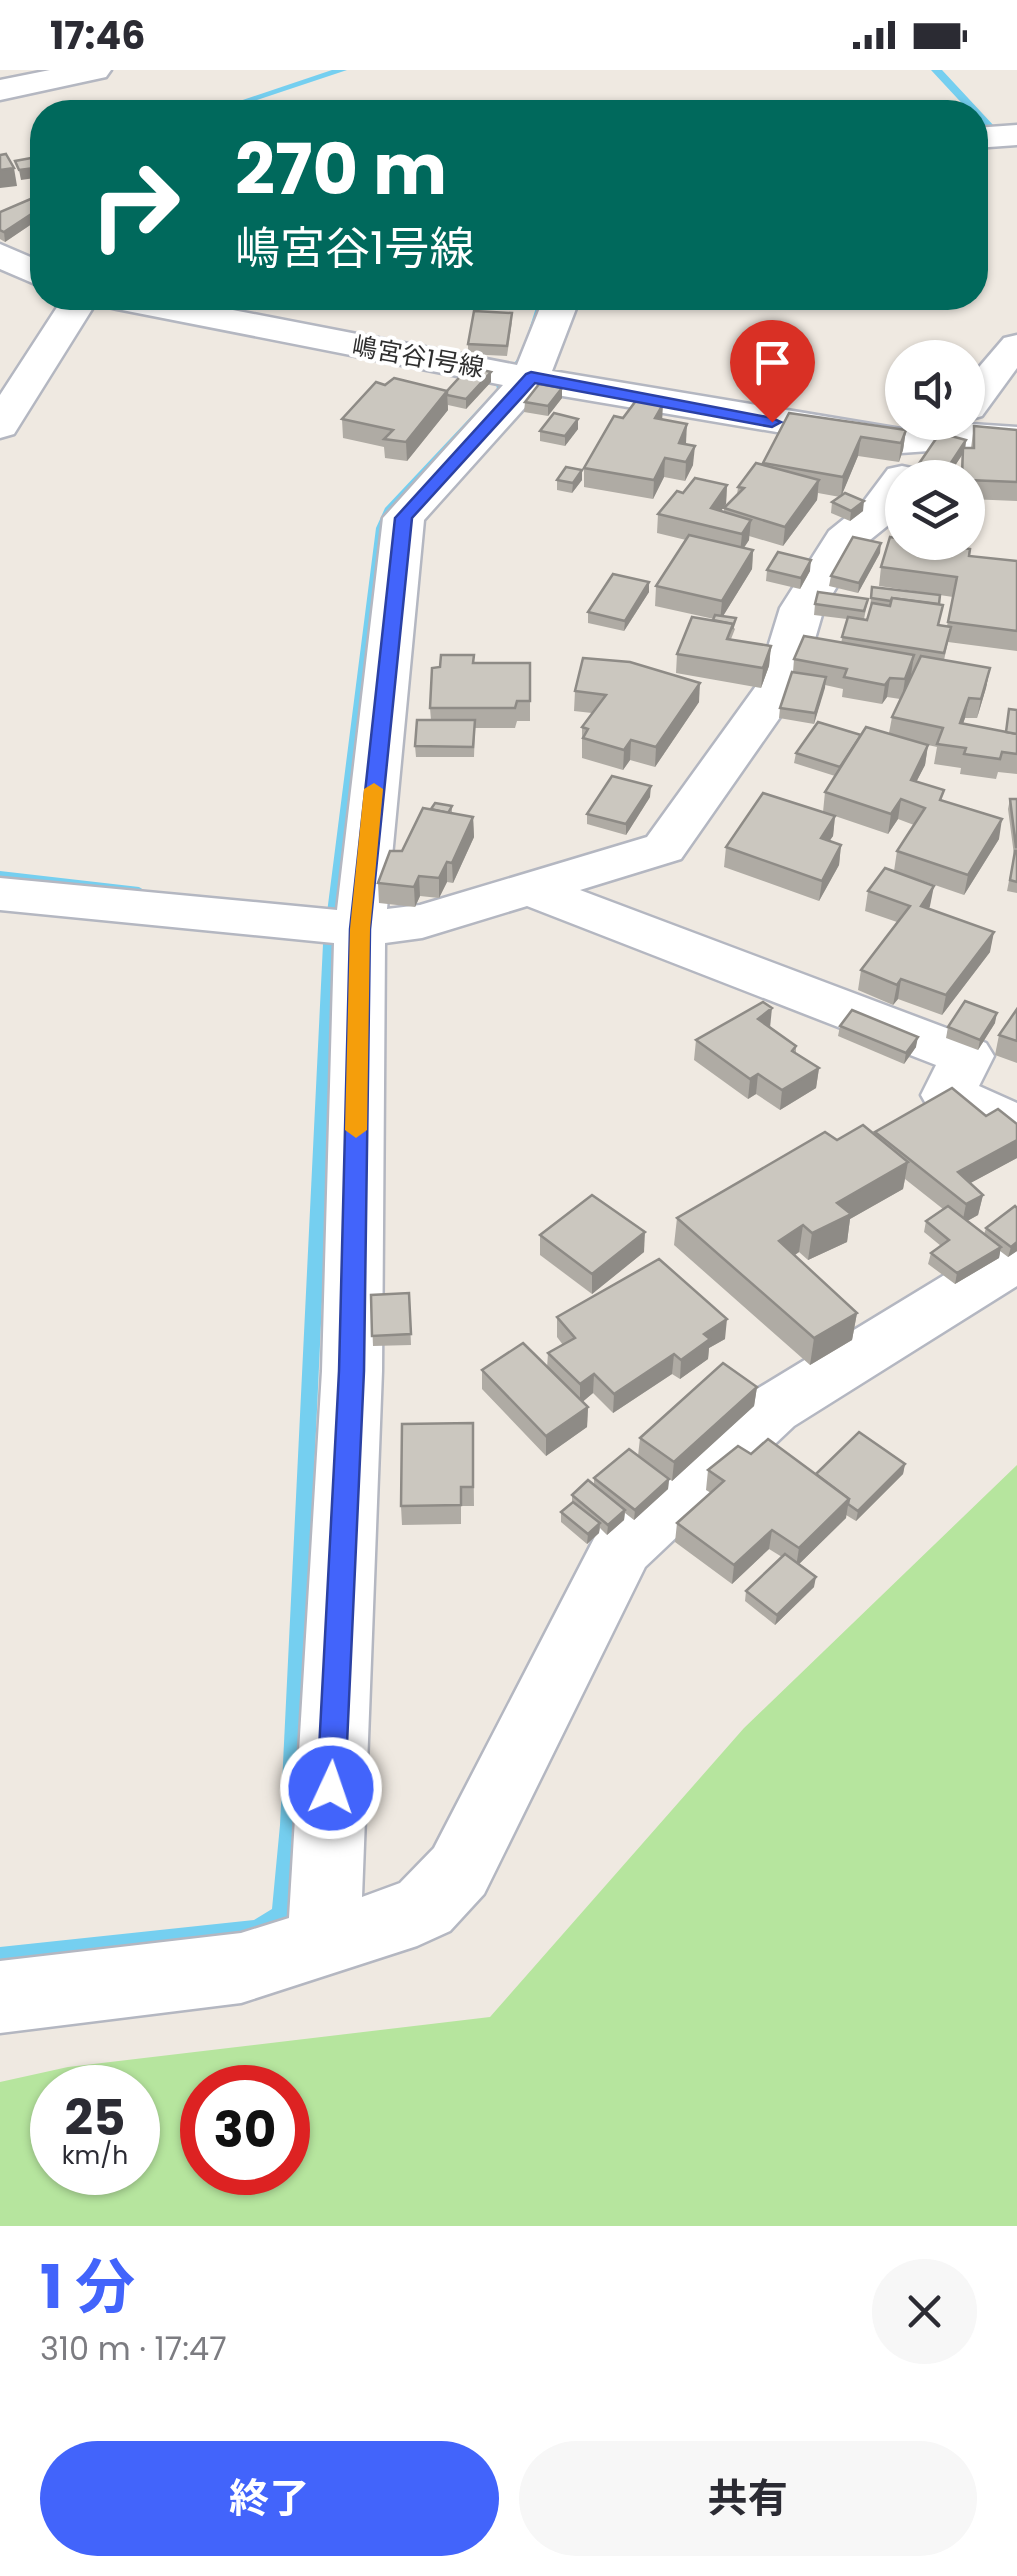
<!DOCTYPE html>
<html lang="ja">
<head>
<meta charset="utf-8">
<style>
	:root { --surface:#fff; --page:#f7f7f7; --text:#2b2b33; --muted:#7c7c81; --accent:#4264fb }
	body { margin:0; font-family:Poppins,"Noto Sans JP",sans-serif; background:var(--page); color:var(--text); height:100vh; display:flex; flex-direction:column; font-size:38px; white-space:nowrap }
	* { box-sizing:border-box; margin:0 }
	p { font-size:32px; color:var(--muted) }
	.icon { flex:none; width:55px; height:55px; fill:none; stroke:currentColor; stroke-width:2; stroke-linecap:round; stroke-linejoin:round }
	.map { position:relative; height:2156px; overflow:hidden }
	.panel { display:flex; flex-direction:column; background:var(--surface); flex:1 }
	.panel>* { flex:none }
	.guide { position:absolute; left:30px; top:30px; width:958px; height:210px; border-radius:40px; box-shadow:0 2px 8px #0004; background:#00695c; color:#fff; overflow:hidden }
	.tools { position:absolute; left:885px; top:270px; display:grid; gap:20px }
	.tools a { display:grid; place-items:center; width:100px; height:100px; border-radius:50%; background:var(--surface); box-shadow:0 2px 8px #0004; font-size:50px }
	.speed { position:absolute; left:30px; top:1995px; display:flex; gap:20px; font-size:50px; font-weight:700; text-align:center }
	.speed>* { display:grid; place-content:center; width:130px; height:130px; border-radius:50%; background:var(--surface); box-shadow:0 2px 8px #0004; line-height:1 }
	.speed small { font-size:25px; font-weight:400 }
	.speed .limit { border:15px solid #d22; background:#fff; color:#111 }
	.pin { position:absolute; display:grid; place-items:center; width:85px; height:85px; color:#fff; margin:-102px -42px; border-radius:50% 50% 50% 0; rotate:-45deg; box-shadow:0 0 10px #0007 }
	.pin .icon { rotate:45deg }
	.me { position:absolute; width:110px; margin:-55px; rotate:3deg; stroke-linejoin:round; filter:drop-shadow(0 0 8px #0008) }
	.turn { display:flex; align-items:center; gap:35px; height:210px; padding:0 40px; font-size:45px }
	.turn .icon { width:130px; height:130px; stroke-width:2.5 }
	.turn b { display:block; font-size:70px; line-height:85px }
	.round { display:grid; place-items:center; flex:none; width:105px; height:105px; border-radius:52px; background:var(--page) }
	.overview { display:flex; align-items:center; justify-content:space-between; height:170px; padding:0 40px }
	h1 { font-size:60px; font-weight:700; line-height:75px; color:var(--accent) }
	.action { display:flex; gap:20px; margin-top:auto; padding:20px 40px }
	.action a { flex:1; height:115px; border-radius:60px; background:var(--accent); color:#fff; font-size:40px; font-weight:700; line-height:115px; text-align:center }
	.action a+a { background:var(--page); color:var(--text) }
	.status { display:flex; justify-content:space-between; align-items:center; height:70px; padding:0 50px; background:var(--surface); direction:ltr }
	.status svg { height:28px; fill:currentColor }
	.map>svg:first-child { display:block }
</style>
</head>
<body>
<div class="status"><b>17:46</b><svg viewBox="0 0 49 12"><path d="M0 12V9h3v3zM5 12V6h3v6zM10 12V3h3v9zM15 12V0h3v12zM26 1h20v11H26zM47 4h2v5h-2z"/></svg></div>
<div class="map">
<svg width="1017" height="2156" viewBox="0 0 1017 2156">
	<rect width="100%" height="100%" fill="#efe9e1"/>
	<path fill="#b6e59e" fill-rule="evenodd" d="M1017,1395V2156H0V2012L68,1997L490,1947L744,1658ZM52,2018H138V2102H52ZM202,2018H288V2102H202Z"/>
	<path fill="#75cff0" d="M539,228H549L530,288L395,439L333,995L294,1835L288,1848L272,1863L0,1898V1877L254,1850L272,1839L280,1755L323,874L376,458L385,438L497,319L496,314L521,285Z"/>
	<g fill="none" stroke-linecap="round" stroke-linejoin="round">
		<g fill="#75cff0" fill-rule="evenodd">
			<path d="M332,0H347L221,42H207Z"/>
			<path d="M931,0H942L995,57V61H987L975,48V42H970Z"/>
			<path d="M0,801L139,817L147,822L139,827L0,811Z"/>
		</g>
		<defs>
			<g id="minor">
				<path d="M50,0H111L106,7L0,30V10Z"/>
				<path d="M1017,55V75L975,78V58Z"/>
				<path d="M0,174L42,192V217L0,199Z"/>
				<path d="M63,228H171L517,295L544,228H580L552,301L901,359L971,354L1017,357V381L971,378L901,383L539,322L424,450L387,839L420,835L647,767L756,616L780,538L829,461L861,435L888,399L902,396L916,399L922,408H902V436L891,453L860,478L824,538L801,617L681,789L580,820L986,973L994,986L979,1016L1017,1033V1075L929,1039L921,1025L936,995L527,836L422,868L385,873L382,1301L362,1827L400,1813L434,1778L599,1459L752,1322L997,1173L1017,1166V1216L794,1356L645,1497L484,1824L450,1861L417,1876L241,1933L0,1963V1891L241,1863L289,1848L322,1301L334,873L0,840V808L337,840L383,448L503,315L117,239L104,236L99,228L14,364L0,368V325Z"/>
				<path d="M1017,265V298L982,346L968,350V310L1004,268Z"/>
			</g>
		</defs>
		<use href="#minor" stroke="#b4b7c1" stroke-width="5"/>
		<use href="#minor" fill="#fff" fill-rule="evenodd"/>
	</g>
	<g fill="#afaba4">
		<path d="M42,126V147L5,172L0,169V142Z"/>
		<path d="M512,252L507,286L468,284V274Z"/>
		<path d="M491,312L466,339L448,335V340L407,391L385,388L384,377L343,368L342,349L385,315L447,321Z"/>
		<path d="M562,318V328L548,346L524,342L525,332Z"/>
		<path d="M789,343L906,360L903,380L899,392L858,386L841,426L863,441L850,451L831,443L832,432L840,427L818,423L817,430L783,476L749,466V470L744,478L753,480L752,499L723,546L735,559L731,569L771,576L769,596L761,618L676,603L677,584L714,549L655,536L656,516L686,470L657,463L658,444L683,423L727,415L726,434L721,441L724,442V438L737,425L738,417L763,395Z"/>
		<path d="M623,348L662,350L686,374L693,395L685,411L664,407L653,429L584,417V398Z"/>
		<path d="M578,349V359L565,376L540,371V361Z"/>
		<path d="M974,356L1017,360V431L968,429V408H960L962,385L947,408L966,370L965,378H971Z"/>
		<path d="M582,400V410L572,423L557,420V410Z"/>
		<path d="M880,483L858,523L829,516L831,506Z"/>
		<path d="M969,486L1017,491V581L948,572L944,590L990,598L986,618L977,648H965L963,653L1006,662L1017,640V704L998,702L996,709L960,704L961,698L934,694L937,677L928,675L925,695L916,712L999,769L964,825L894,801L897,781L914,755L898,749L888,764L835,746L833,766L829,771L841,775L839,795L819,831L724,797L726,777L823,742L825,722L835,706L794,693L796,683L861,665L889,663L892,647L900,629L887,627L882,634L842,627L843,619L825,615L814,654L779,648L780,638L793,602L794,589L841,573L847,549L814,545L815,534L868,529L864,549L867,550L870,539L872,517L939,534V555L947,556L953,527L879,516L881,497Z"/>
		<path d="M767,500L810,501L800,519L766,511Z"/>
		<path d="M649,512V522L624,561L588,553V542Z"/>
		<path d="M474,593H530V651H517L515,658H475L474,687H416L415,676L431,650L430,638Z"/>
		<path d="M575,621L699,632L655,697L630,690L623,700L582,688V657L592,643L574,641Z"/>
		<path d="M650,727L626,765L587,754V744Z"/>
		<path d="M1010,729H1017V823L1007,821L1014,785L1008,739Z"/>
		<path d="M452,736V743L473,747L474,767L453,813L447,812L439,828L420,826L415,837L379,833L378,813L431,739Z"/>
		<path d="M868,821L930,836L929,839L990,882L942,945L898,929L893,935L858,920L861,900L897,852L865,841Z"/>
		<path d="M1017,939V993L995,985L999,965Z"/>
		<path d="M995,953L978,980L946,968L948,957Z"/>
		<path d="M840,956L916,977L904,994L838,966Z"/>
		<path d="M770,958L796,976V983L819,998L816,1018L780,1040L756,1024L748,1029L694,990L696,970Z"/>
		<path d="M986,1046L1017,1054V1088L970,1113L983,1125L978,1145L967,1151L984,1164L986,1158L1017,1138V1181L1008,1187L1000,1181L999,1188L955,1214L928,1194L931,1183L941,1176L924,1162L926,1151L943,1139L905,1109L903,1119L850,1149L847,1172L808,1190L799,1182L795,1185L857,1243L852,1270L810,1295L674,1175L677,1148L837,1070L875,1064V1062Z"/>
		<path d="M540,1165L644,1182L592,1224L540,1185Z"/>
		<path d="M409,1223L411,1275L373,1276L371,1225Z"/>
		<path d="M557,1247L725,1269L709,1278L708,1289L680,1309L672,1304L613,1343L593,1323L582,1332L588,1337L587,1357L546,1386L482,1319V1300L547,1298L548,1283L563,1275L557,1267Z"/>
		<path d="M757,1317L754,1336L672,1411L661,1403L669,1409L668,1419L634,1450L625,1443L624,1450L607,1465L600,1458L599,1463L587,1474L561,1452V1442L572,1434V1425L594,1415V1408L638,1386L640,1368Z"/>
		<path d="M473,1353L474,1436H461V1454L402,1455L401,1436Z"/>
		<path d="M751,1384L816,1404L905,1394L903,1404L856,1451L846,1445V1448L799,1494L814,1517L775,1555L745,1531L746,1521L782,1487L769,1479L732,1514L675,1472L677,1453L711,1423L706,1420L708,1400Z"/>
	</g>
	<g fill="#8e8b86">
		<path d="M42,97V107L21,110L19,100Z"/>
		<path d="M14,98L17,116L0,118V100Z"/>
		<path d="M42,130V147L5,172L4,162Z"/>
		<path d="M491,302V312L466,339V329Z"/>
		<path d="M562,318V328L548,346V336Z"/>
		<path d="M447,321L448,340L407,391L406,372Z"/>
		<path d="M663,334L662,353L655,348Z"/>
		<path d="M578,349V359L565,376V366Z"/>
		<path d="M687,354L686,373L678,392L679,373Z"/>
		<path d="M906,360L903,380L899,392L901,373Z"/>
		<path d="M861,367L858,386L841,427L843,407Z"/>
		<path d="M966,370L965,380L963,378L962,385L947,408H941Z"/>
		<path d="M695,376L693,395L685,411L686,392Z"/>
		<path d="M665,388L664,407L653,429L654,410Z"/>
		<path d="M582,400V410L572,423L573,413Z"/>
		<path d="M819,410L817,430L783,476L785,457Z"/>
		<path d="M727,415L726,434L709,458L711,438Z"/>
		<path d="M864,431L863,441L850,451L851,441Z"/>
		<path d="M751,450L749,470L740,483L742,464Z"/>
		<path d="M881,473L880,483L858,523L859,513Z"/>
		<path d="M753,480L752,499L720,551L722,531Z"/>
		<path d="M811,490L810,501L800,519L801,508Z"/>
		<path d="M649,512V522L624,561L625,551Z"/>
		<path d="M771,576L769,596L761,618L763,598Z"/>
		<path d="M914,585L911,605L902,629L905,609Z"/>
		<path d="M990,598L986,618L977,648L981,629Z"/>
		<path d="M826,607L825,618L814,654L815,643Z"/>
		<path d="M890,608L887,627L882,634L885,615Z"/>
		<path d="M700,613L699,632L655,697L656,677Z"/>
		<path d="M969,628L965,648L957,672L960,653Z"/>
		<path d="M631,670L630,690L623,700L624,680Z"/>
		<path d="M928,675L925,695L907,730L911,710Z"/>
		<path d="M651,716L650,727L626,765V754Z"/>
		<path d="M901,729L898,749L888,764L891,744Z"/>
		<path d="M835,746L833,766L818,788L821,768Z"/>
		<path d="M473,747L474,767L453,813L452,793Z"/>
		<path d="M1002,749L999,769L964,825L968,805Z"/>
		<path d="M841,775L839,795L819,831L822,811Z"/>
		<path d="M447,792V812L439,828V808Z"/>
		<path d="M419,806L420,826L415,837L414,817Z"/>
		<path d="M934,816L930,836L917,856L921,836Z"/>
		<path d="M994,862L990,882L942,945L946,925Z"/>
		<path d="M901,909L898,929L893,935L897,915Z"/>
		<path d="M772,938L770,958L758,949Z"/>
		<path d="M997,943L995,953L978,980L980,970Z"/>
		<path d="M918,967L916,977L904,994L906,983Z"/>
		<path d="M819,998L816,1018L780,1040L782,1020Z"/>
		<path d="M758,1004L756,1024L748,1029L750,1009Z"/>
		<path d="M1017,1070V1088L954,1122L958,1102Z"/>
		<path d="M908,1092L903,1119L850,1149L847,1172L808,1190L812,1163L837,1133Z"/>
		<path d="M983,1125L978,1145L962,1154L966,1134Z"/>
		<path d="M803,1155L799,1182L776,1198L779,1171Z"/>
		<path d="M645,1162L644,1182L592,1224V1204Z"/>
		<path d="M1017,1172V1181L1008,1187L1011,1177Z"/>
		<path d="M1001,1177L999,1188L955,1214L957,1203Z"/>
		<path d="M857,1243L852,1270L810,1295L814,1268Z"/>
		<path d="M727,1249L725,1269L709,1278L708,1289L680,1309L681,1290L704,1264Z"/>
		<path d="M674,1284L672,1304L613,1343L614,1324Z"/>
		<path d="M594,1304L593,1323L580,1334V1314Z"/>
		<path d="M757,1317L754,1336L672,1411L674,1392Z"/>
		<path d="M588,1337L587,1357L546,1386V1366Z"/>
		<path d="M905,1394L903,1404L856,1451L858,1441Z"/>
		<path d="M669,1409L668,1419L634,1450L635,1440Z"/>
		<path d="M849,1429L846,1448L796,1497L799,1478Z"/>
		<path d="M625,1440L624,1450L607,1465L608,1455Z"/>
		<path d="M600,1453L599,1463L587,1474L588,1464Z"/>
		<path d="M772,1460L769,1479L732,1514L734,1495Z"/>
		<path d="M816,1507L814,1517L775,1555L777,1545Z"/>
	</g>
	<g fill="#cbc7bf" stroke="#8e8b86" stroke-width="2.5">
		<path d="M6,84L14,98L0,100V85Z"/>
		<path d="M42,86V97L19,100L15,91Z"/>
		<path d="M40,125L42,126V130L38,132L42,134V137L4,162L0,160V142Z"/>
		<path d="M474,241L512,243L507,276L468,274Z"/>
		<path d="M469,297L491,302L466,329L447,325V321Z"/>
		<path d="M394,308L447,321L406,372L384,369L393,360L342,349L376,312L385,315Z"/>
		<path d="M539,314L562,318L548,336L525,332Z"/>
		<path d="M638,328L663,334L655,348L687,354L679,373L695,376L686,392L665,388L654,410L584,398L614,346L623,348Z"/>
		<path d="M554,343L578,349L565,366L540,361Z"/>
		<path d="M789,343L906,360L901,373L861,367L843,407L763,393Z"/>
		<path d="M974,356L1017,360V412L968,410V408H962L963,378H974Z"/>
		<path d="M940,363L966,370L941,408H909Z"/>
		<path d="M756,393L819,410L785,457L724,438L744,418L738,417Z"/>
		<path d="M566,397L582,400L573,413L557,410Z"/>
		<path d="M695,408L727,415L711,438L751,450L742,464L658,444L677,421L683,423Z"/>
		<path d="M845,423L864,431L851,441L832,432Z"/>
		<path d="M689,465L753,480L722,531L656,516Z"/>
		<path d="M853,467L881,473L859,513L831,506Z"/>
		<path d="M890,467L902,469V472H926L970,479L969,486L1017,491V561L948,552L957,507L881,497Z"/>
		<path d="M778,482L811,490L801,508L767,500Z"/>
		<path d="M613,504L649,512L625,551L588,542Z"/>
		<path d="M872,517L940,525L939,534L892,528L891,531L871,528Z"/>
		<path d="M818,522L868,529L864,541L815,534Z"/>
		<path d="M892,528L943,535L938,555L951,557L944,583L842,567L848,547L867,550L872,533L890,536Z"/>
		<path d="M715,545L736,548L732,559L733,554L713,550Z"/>
		<path d="M692,547L733,554L727,569L771,576L763,598L677,584Z"/>
		<path d="M804,566L914,585L905,609L890,608L885,615L844,607L847,599L794,589Z"/>
		<path d="M441,585H474L473,593H530V631H517L515,638H430L432,598L440,597Z"/>
		<path d="M921,586L990,598L981,629L969,628L960,653L1017,664V684L1002,682L1000,689L964,684L966,678L937,674L943,658L892,647Z"/>
		<path d="M583,588L630,592L700,613L656,677L631,670L624,680L583,668L588,659L582,657L606,625L575,621Z"/>
		<path d="M792,602L826,607L815,643L780,638Z"/>
		<path d="M1009,639L1017,640V664L1006,662Z"/>
		<path d="M417,650H475L473,677L415,676Z"/>
		<path d="M818,652L861,665L840,697L796,683Z"/>
		<path d="M866,657L928,675L911,710L944,720L940,730L1002,749L968,805L897,781L925,738L901,729L891,744L825,722Z"/>
		<path d="M612,706L651,716L626,754L587,744Z"/>
		<path d="M763,723L835,746L821,768L841,775L822,811L726,777Z"/>
		<path d="M1010,729H1017V777H1016Z"/>
		<path d="M435,733L452,736L448,743L431,739Z"/>
		<path d="M423,738L473,747L452,793L447,792L439,808L419,806L414,817L378,813L390,781H402Z"/>
		<path d="M1015,781H1017V812L1010,810Z"/>
		<path d="M885,798L934,816L921,836L994,862L946,925L901,909L897,915L861,900L910,836L868,821Z"/>
		<path d="M965,931L997,943L980,970L948,957Z"/>
		<path d="M763,932L772,938L758,949L796,976L792,981L819,998L782,1020L758,1004L750,1009L696,970Z"/>
		<path d="M1017,939V971L999,965Z"/>
		<path d="M852,940L918,967L906,983L840,956Z"/>
		<path d="M952,1018L986,1046L998,1039L1017,1054V1070L958,1102L983,1125L966,1134L875,1062Z"/>
		<path d="M863,1055L908,1092L837,1133L851,1144L812,1163L803,1155L779,1171L857,1243L814,1268L677,1148L825,1062L837,1070Z"/>
		<path d="M592,1125L645,1162L592,1204L540,1165Z"/>
		<path d="M948,1136L1001,1177L957,1203L931,1183L949,1170L926,1151Z"/>
		<path d="M1015,1136L1017,1138V1172L1011,1177L986,1158Z"/>
		<path d="M659,1189L727,1249L704,1264L710,1269L681,1290L674,1284L614,1324L594,1304L580,1314L548,1283L575,1268L557,1247Z"/>
		<path d="M409,1223L411,1264L372,1266L371,1225Z"/>
		<path d="M523,1273L588,1337L546,1366L482,1300Z"/>
		<path d="M723,1293L757,1317L674,1392L640,1368Z"/>
		<path d="M473,1353V1417H461V1435L401,1436L402,1354Z"/>
		<path d="M859,1362L905,1394L858,1441L848,1434L849,1429L816,1404Z"/>
		<path d="M768,1369L849,1429L799,1478L772,1460L734,1495L677,1453L724,1411L708,1400L738,1376L751,1384Z"/>
		<path d="M629,1379L669,1409L635,1440L594,1408Z"/>
		<path d="M588,1410L625,1440L608,1455L572,1425Z"/>
		<path d="M573,1432L600,1453L588,1464L561,1442Z"/>
		<path d="M785,1484L816,1507L777,1545L746,1521Z"/>
	</g>
	<path fill="#4264fb" stroke="#2b41a3" stroke-width="2.5" d="M531,302L772,348L781,352L772,357L535,313L412,448L370,859L364,1301L345,1718L341,1728L331,1732L321,1728L317,1718L339,1301L350,859L395,448L526,304Z"/>
	<path fill="#f59e0b" d="M374,713L383,719L370,859L367,1060L356,1068L345,1060L350,859L364,719Z"/>
	<g text-anchor="middle" dominant-baseline="central" stroke-width="8" stroke-linejoin="round" paint-order="stroke">
		<g font-size="25" fill="#2e2e2e" stroke="#fff">
			<text transform="translate(418 287) rotate(10)">嶋宮谷1号線</text>
		</g>
	</g>
</svg>
<div class="tools">
<a><svg class="icon" aria-label="sound" viewBox="0 0 24 24"><path d="M4 9h4l5-4v14l-5-4H4zM17 9q2 3 0 6"/></svg></a>
<a><svg class="icon" aria-label="layers" viewBox="0 0 24 24"><path d="M12 4l9 5-9 5-9-5zM3 14l9 5 9-5"/></svg></a>
</div>
<div class="speed"><div>25<small>km/h</small></div><div class="limit">30</div></div>
<div class="pin" style="left:772px;top:352px;background:#d93025"><svg class="icon" aria-label="arrive" viewBox="0 0 24 24"><path d="M6 21V4h12l-3 4 3 4H6"/></svg></div>
<svg class="me" style="left:331px;top:1718px" viewBox="-20 -20 40 40"><circle r="17" fill="#4264fb" stroke="#fff" stroke-width="3"/><path d="M0-11L8 9 0 5-8 9z" fill="#fff"/></svg>
<div class="guide">
<div class="turn"><svg class="icon" aria-label="right" viewBox="0 0 24 24"><path d="M7 20v-9h11M14 6l5 5-5 5"/></svg><div><b>270 m</b>嶋宮谷1号線</div></div>
</div>
</div>
<section class="panel">
<div class="overview"><div><h1>1 分</h1><p>310 m · 17:47</p></div><a class="round"><svg class="icon" aria-label="close" viewBox="0 0 24 24"><path d="M6 6l12 12M18 6L6 18"/></svg></a></div>
<div class="action"><a>終了</a><a>共有</a></div>
</section>
</body>
</html>
